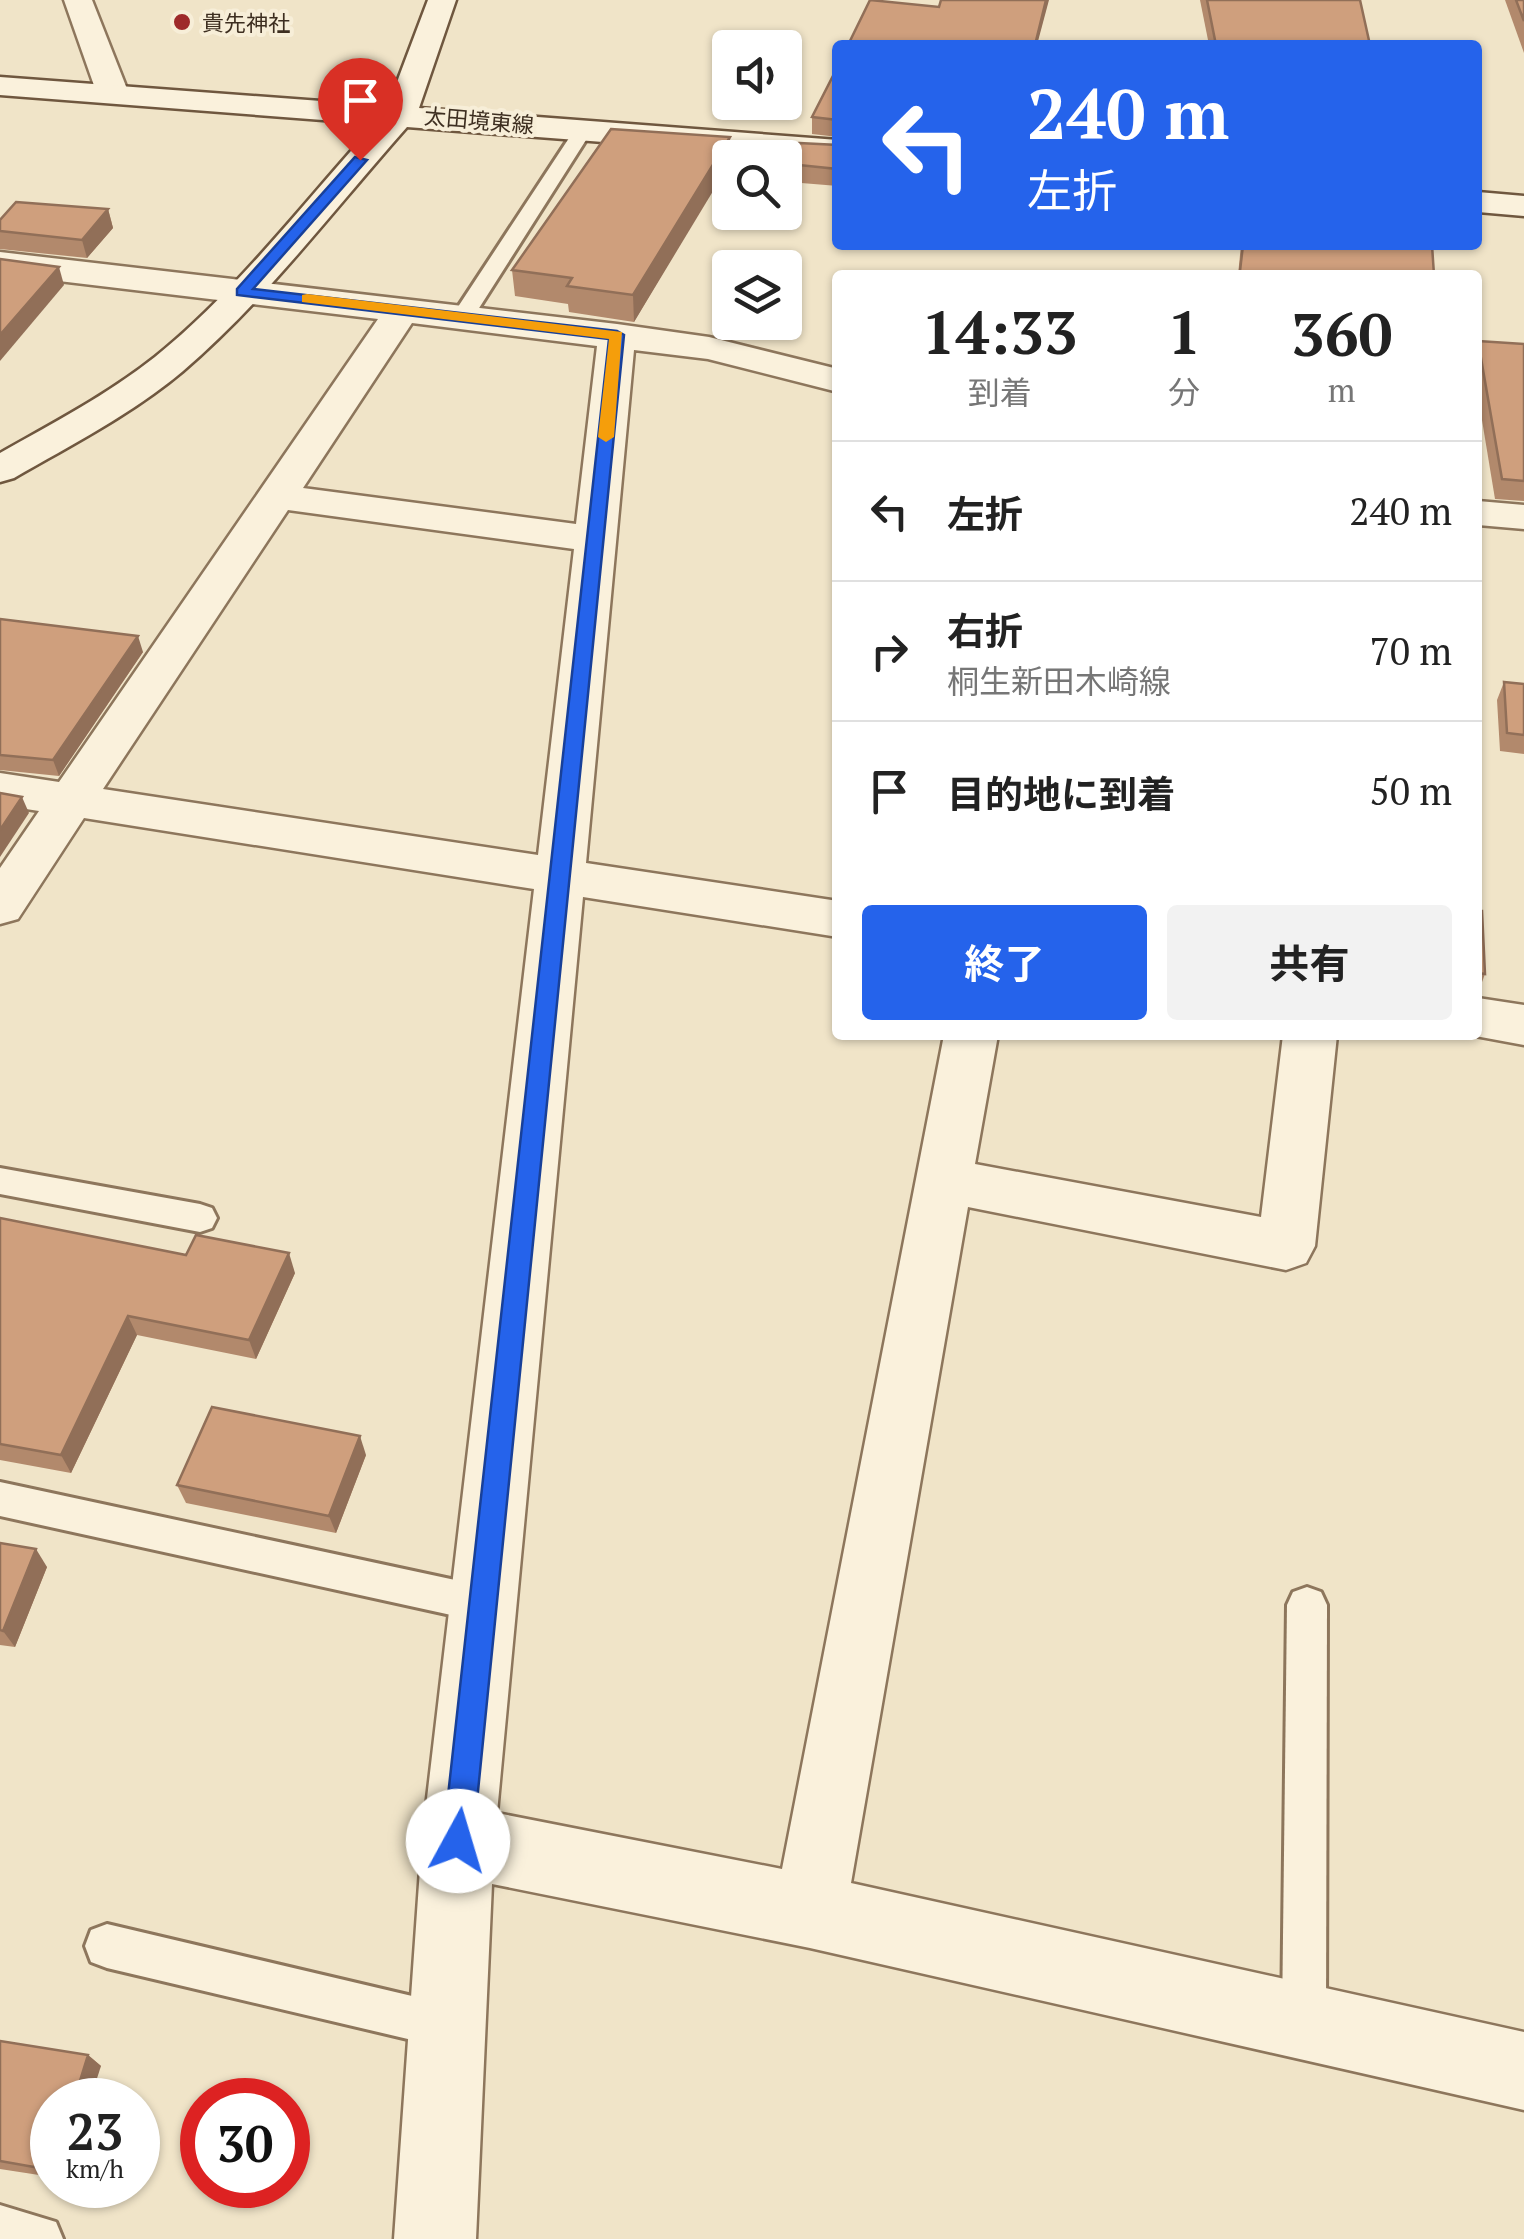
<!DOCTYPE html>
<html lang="ja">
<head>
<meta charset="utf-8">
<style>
	:root { --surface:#fff; --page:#f2f2f2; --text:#222; --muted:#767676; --line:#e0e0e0; --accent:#2563eb }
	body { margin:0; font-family:"PT Serif","Noto Sans JP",serif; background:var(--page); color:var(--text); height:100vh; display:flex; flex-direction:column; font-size:38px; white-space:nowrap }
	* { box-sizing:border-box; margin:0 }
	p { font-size:32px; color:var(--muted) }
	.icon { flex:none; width:55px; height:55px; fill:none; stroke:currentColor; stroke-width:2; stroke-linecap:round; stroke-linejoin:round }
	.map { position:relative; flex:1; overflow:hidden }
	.sheet { position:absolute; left:832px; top:270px; width:650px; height:770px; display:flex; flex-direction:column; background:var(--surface); border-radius:10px; box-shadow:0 2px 8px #0004 }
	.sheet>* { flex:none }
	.guide { position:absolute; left:832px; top:40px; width:650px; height:210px; border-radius:10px; box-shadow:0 2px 8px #0004; background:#2563eb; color:#fff; overflow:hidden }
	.controls { position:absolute; left:712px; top:30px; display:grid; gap:20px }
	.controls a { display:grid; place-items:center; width:90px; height:90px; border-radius:10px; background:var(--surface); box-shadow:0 2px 8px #0004; font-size:50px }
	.speed { position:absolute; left:30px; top:2078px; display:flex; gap:20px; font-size:50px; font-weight:700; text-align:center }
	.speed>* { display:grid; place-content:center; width:130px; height:130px; border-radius:50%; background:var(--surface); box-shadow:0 2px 8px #0004; line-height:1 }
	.speed small { font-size:25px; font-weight:400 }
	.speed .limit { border:15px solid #d22; background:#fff; color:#111 }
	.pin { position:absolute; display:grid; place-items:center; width:85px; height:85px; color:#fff; margin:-102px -42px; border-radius:50% 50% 50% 0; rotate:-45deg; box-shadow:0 0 10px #0007 }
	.pin .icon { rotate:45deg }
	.me { position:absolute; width:110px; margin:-55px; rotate:6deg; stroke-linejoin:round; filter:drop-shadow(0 0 8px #0008) }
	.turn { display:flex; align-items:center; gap:35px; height:210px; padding:0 30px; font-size:45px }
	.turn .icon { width:130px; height:130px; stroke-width:2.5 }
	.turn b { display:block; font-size:70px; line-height:85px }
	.eta { display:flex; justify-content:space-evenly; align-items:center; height:170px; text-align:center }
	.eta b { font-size:60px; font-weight:700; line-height:70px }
	.button { display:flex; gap:20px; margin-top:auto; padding:20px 30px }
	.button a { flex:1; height:115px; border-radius:10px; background:var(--accent); color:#fff; font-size:40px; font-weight:700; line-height:115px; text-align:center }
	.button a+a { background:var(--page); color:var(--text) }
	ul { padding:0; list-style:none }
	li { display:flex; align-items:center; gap:30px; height:140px; padding:0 30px; border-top:2px solid var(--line) }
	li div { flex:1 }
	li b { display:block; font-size:38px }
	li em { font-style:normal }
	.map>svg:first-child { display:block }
</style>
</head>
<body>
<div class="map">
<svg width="1524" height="2239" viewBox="0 0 1524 2239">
	<rect width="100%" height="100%" fill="#f0e4c8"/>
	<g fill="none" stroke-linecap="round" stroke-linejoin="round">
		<defs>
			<g id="lane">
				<path d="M584,123L593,129L474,316L471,321H455L452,316L575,129Z"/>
				<path d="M0,1168L200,1204L212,1208L217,1218L212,1228L200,1232L0,1194Z"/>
				<path d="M0,1482L483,1586L497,1591L503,1604L497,1617L483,1622L0,1516Z"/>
				<path d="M1307,1587L1321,1592L1327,1605L1326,2020L1320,2036L1304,2042L1288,2036L1282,2020L1287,1605L1293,1592Z"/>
				<path d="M107,1924L446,2004L462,2010L468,2026L462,2042L446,2048L107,1968L91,1962L85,1946L91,1930Z"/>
				<path d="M0,2205L56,2222L63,2239H0Z"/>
			</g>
			<g id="street">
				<path d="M64,0H92L129,94L124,101H102L97,94Z"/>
				<path d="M0,252L617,324L709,337L838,369V392L708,359L634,350L586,863L838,901V937L583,897L497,1813L782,1869L944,1035H998L975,1164L1261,1217L1283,1035H1337L1315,1246L1306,1263L1286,1270L968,1207L851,1883L1524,2032V2110L810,1948L492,1884L476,2239H394L422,1841L534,889L84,818L18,919L0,924V868L39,811L0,805V773L59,782L378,319L0,274ZM412,323L597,346L576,524L303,488ZM288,510L574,549L538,855L103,789Z"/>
				<path d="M1478,501L1524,505V529L1478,525Z"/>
				<path d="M1478,998L1524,1005V1045L1470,1035H1478Z"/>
			</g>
			<g id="secondary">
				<path d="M428,0H456L419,108L838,140V160L407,127C335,208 266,300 183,371C132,414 71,445 14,478L0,482V453C53,423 107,395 155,357C237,291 304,202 375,124L0,95V77L388,106Z"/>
				<path d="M1478,192L1524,196V216L1478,212Z"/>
			</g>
		</defs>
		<use href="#lane" stroke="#8d765c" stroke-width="6"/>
		<use href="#street" stroke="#8d765c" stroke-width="5"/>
		<use href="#secondary" stroke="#6f573f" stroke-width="5"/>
		<use href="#lane" fill="#faf1dc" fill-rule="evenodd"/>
		<use href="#street" fill="#faf1dc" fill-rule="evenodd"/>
		<use href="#secondary" fill="#faf1dc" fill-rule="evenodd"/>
	</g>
	<g fill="#b2896c">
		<path d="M1200,0H1360L1370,45H1209Z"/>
		<path d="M1505,0H1524V53Z"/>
		<path d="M838,66V137L812,134V117Z"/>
		<path d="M730,137L731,158L634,322L569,312L568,304L515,296L512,270Z"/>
		<path d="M838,145V186L789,182V164Z"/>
		<path d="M108,209L113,228L87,258L0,249V220Z"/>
		<path d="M1241,245H1432L1434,275H1238Z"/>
		<path d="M1478,341L1524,344V501L1495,499L1478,396Z"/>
		<path d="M0,619L143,652L59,776L0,770Z"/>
		<path d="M1504,682L1524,684V764V754L1500,751L1497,700Z"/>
		<path d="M1478,911L1485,974L1478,993Z"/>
		<path d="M0,1218L186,1255L295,1273L256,1359L137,1335L71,1473L0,1460Z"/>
		<path d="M366,1455L336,1533L186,1503L177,1485Z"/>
		<path d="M0,1543L47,1567L15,1647L0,1645Z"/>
		<path d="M0,2041L88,2055L101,2066L52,2100V2177L0,2169Z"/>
	</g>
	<g fill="#916f58">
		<path d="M1046,0H1049L1037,45H1035Z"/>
		<path d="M730,137V163L634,322L633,295Z"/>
		<path d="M108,209L113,228L87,258L82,240Z"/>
		<path d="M59,267L64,285L0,361V335Z"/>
		<path d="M138,636L143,652L59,776L53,760Z"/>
		<path d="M22,797L29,813L0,857V830Z"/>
		<path d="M289,1253L295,1273L256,1359L249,1340Z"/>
		<path d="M128,1316L137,1335L71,1473L61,1455Z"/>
		<path d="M360,1436L366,1455L336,1533L329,1516Z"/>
		<path d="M36,1549L47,1567L15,1647L3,1631Z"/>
		<path d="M88,2055L101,2066L90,2100H74Z"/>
	</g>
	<g fill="#cf9f7d" stroke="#916f58" stroke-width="2.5">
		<path d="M870,0L939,7L941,0H1046L1035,45H848Z"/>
		<path d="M1207,0H1360L1370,45H1216Z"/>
		<path d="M1516,0H1524V21Z"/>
		<path d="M838,66V120L812,117Z"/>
		<path d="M611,129L730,137L633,295L567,286L572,278L512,270Z"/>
		<path d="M799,143L838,145V169L789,164Z"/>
		<path d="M16,202L108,209L82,240L0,231V220Z"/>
		<path d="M1243,245H1432L1434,275H1278L1240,271Z"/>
		<path d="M0,259L59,267L0,335Z"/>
		<path d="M1478,341L1524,344V481L1502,479Z"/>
		<path d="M0,619L138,636L53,760L0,755Z"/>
		<path d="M1504,682L1524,684V735L1507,733Z"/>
		<path d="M0,793L22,797L0,830Z"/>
		<path d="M1478,911H1482L1485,974L1478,973Z"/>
		<path d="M0,1218L186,1255L196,1235L289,1253L249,1340L128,1316L61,1455L0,1444Z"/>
		<path d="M212,1407L360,1436L329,1516L177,1485Z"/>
		<path d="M0,1543L36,1549L3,1631L0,1630Z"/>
		<path d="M0,2041L88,2055L74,2100H52V2165L51,2170L0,2161Z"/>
	</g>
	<path fill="#2563eb" stroke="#184099" stroke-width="2.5" d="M355,157L367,160L253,289L617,331L624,335L473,1841L468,1852L458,1856L447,1852L443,1841L609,339L237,295V289Z"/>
	<path fill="#f59e0b" d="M307,294L622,332L614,437L606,442L598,437L609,339L302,302V295Z"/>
	<circle fill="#9e2a2b" stroke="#f7eed8" stroke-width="4" cx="182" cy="22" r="10"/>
	<g text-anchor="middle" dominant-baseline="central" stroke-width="8" stroke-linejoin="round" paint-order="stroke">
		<g font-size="22" fill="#3d2e20" stroke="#f7eed8" text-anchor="start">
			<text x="202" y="22">貴先神社</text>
		</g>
		<g font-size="22" fill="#3d2e20" stroke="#f7eed8">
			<text transform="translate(479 120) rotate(5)">太田境東線</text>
		</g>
	</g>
</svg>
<div class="controls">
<a><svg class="icon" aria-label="sound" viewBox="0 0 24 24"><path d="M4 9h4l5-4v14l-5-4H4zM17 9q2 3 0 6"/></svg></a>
<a><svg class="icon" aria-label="search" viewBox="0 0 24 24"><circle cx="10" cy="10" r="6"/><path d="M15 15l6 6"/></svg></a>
<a><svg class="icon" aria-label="layers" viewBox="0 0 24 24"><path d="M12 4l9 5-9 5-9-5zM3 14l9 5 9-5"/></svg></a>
</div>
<div class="speed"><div>23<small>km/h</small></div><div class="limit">30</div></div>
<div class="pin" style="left:360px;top:160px;background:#d93025"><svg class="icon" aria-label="arrive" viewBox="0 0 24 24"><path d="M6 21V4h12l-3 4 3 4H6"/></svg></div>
<svg class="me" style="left:458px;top:1841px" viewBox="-20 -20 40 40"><circle r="19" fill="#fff"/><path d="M0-13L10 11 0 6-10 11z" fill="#2563eb"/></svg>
<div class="guide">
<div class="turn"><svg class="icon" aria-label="left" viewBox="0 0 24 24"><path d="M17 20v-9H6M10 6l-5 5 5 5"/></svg><div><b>240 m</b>左折</div></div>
</div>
<section class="sheet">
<div class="eta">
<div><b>14:33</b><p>到着</p></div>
<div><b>1</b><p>分</p></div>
<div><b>360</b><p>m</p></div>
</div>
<ul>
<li><svg class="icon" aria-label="left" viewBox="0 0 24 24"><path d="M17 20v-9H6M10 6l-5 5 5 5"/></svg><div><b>左折</b></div><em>240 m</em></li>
<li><svg class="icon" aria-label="right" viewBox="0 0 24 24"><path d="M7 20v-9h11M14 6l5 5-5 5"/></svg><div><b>右折</b><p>桐生新田木崎線</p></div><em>70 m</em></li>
<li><svg class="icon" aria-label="arrive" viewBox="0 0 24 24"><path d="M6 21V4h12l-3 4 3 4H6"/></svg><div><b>目的地に到着</b></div><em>50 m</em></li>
</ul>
<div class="button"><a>終了</a><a>共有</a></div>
</section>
</div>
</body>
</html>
